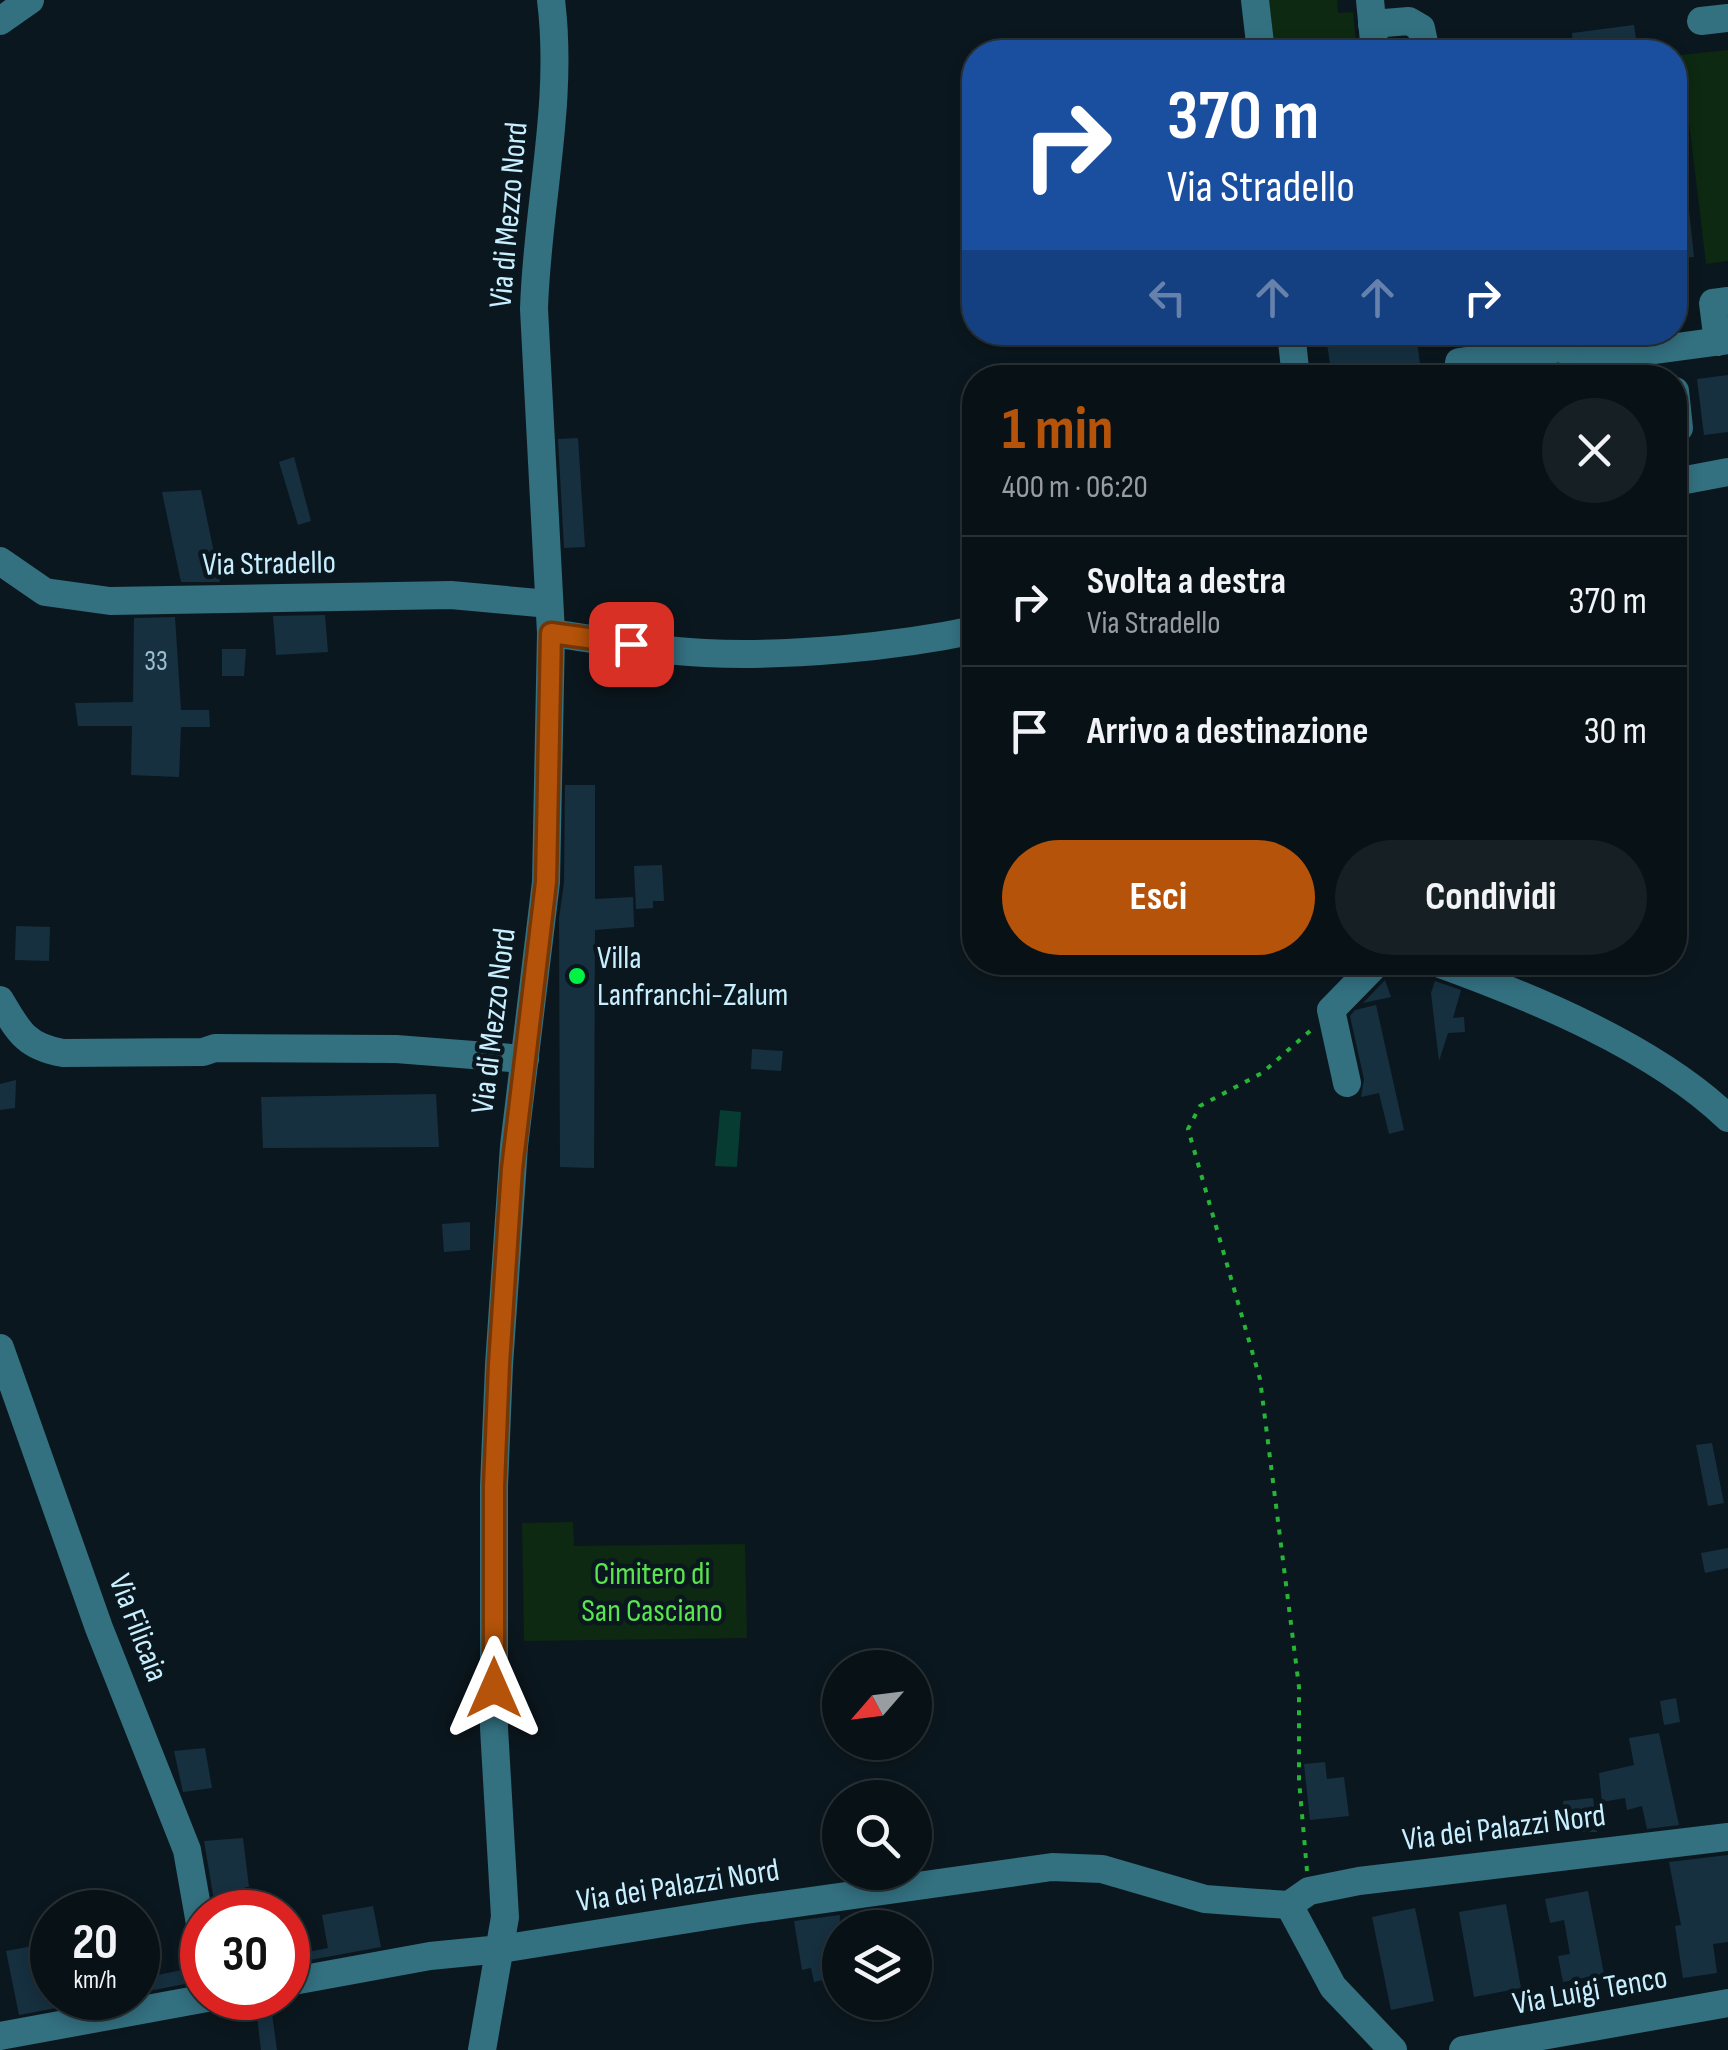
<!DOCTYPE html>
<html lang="it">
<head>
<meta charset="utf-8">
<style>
	:root { --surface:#081116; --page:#161f23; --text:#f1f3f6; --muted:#989da1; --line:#293135; --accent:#b45309 }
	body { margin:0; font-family:"Sofia Sans Condensed",sans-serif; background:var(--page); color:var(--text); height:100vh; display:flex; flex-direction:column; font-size:38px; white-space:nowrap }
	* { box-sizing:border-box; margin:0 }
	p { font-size:32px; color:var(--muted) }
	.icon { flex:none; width:55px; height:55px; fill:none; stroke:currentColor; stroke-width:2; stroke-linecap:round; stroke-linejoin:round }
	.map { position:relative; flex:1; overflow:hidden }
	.details { position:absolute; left:962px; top:365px; width:725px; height:610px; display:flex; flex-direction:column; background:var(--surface); border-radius:40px; box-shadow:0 5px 15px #0003,0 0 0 2px var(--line) }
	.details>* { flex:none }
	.banner { position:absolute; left:962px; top:40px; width:725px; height:305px; border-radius:40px; box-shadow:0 5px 15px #0003,0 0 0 2px var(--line); background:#1a4fa0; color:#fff; overflow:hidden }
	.needle { width:65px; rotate:242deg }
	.controls { position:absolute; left:822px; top:1650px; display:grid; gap:20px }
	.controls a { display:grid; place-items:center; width:110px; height:110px; border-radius:50%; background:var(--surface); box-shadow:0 5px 15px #0003,0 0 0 2px var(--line); font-size:50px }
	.speed { position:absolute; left:30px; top:1890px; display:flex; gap:20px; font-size:50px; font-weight:700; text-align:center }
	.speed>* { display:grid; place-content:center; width:130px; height:130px; border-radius:50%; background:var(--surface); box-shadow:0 5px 15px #0003,0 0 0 2px var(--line); line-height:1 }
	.speed small { font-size:25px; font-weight:400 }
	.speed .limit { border:15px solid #d22; background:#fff; color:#111 }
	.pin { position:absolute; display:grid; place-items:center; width:85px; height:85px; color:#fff; margin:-42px; border-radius:20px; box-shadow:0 5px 15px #0006 }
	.me { position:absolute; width:110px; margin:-55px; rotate:0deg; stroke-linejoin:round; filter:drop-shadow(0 0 8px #0008) }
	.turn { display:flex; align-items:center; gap:35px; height:210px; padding:0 40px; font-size:45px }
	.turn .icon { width:130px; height:130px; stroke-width:2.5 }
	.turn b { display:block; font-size:70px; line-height:85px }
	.lanes { display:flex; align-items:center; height:95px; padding:0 40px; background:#0003; justify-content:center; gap:50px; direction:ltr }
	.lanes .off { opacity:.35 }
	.round { display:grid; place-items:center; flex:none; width:105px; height:105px; border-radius:52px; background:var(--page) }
	.summary { display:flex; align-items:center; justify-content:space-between; height:170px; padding:0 40px }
	h1 { font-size:60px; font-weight:700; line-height:75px; color:var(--accent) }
	.action { display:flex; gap:20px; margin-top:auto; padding:20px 40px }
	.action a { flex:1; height:115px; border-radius:60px; background:var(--accent); color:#fff; font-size:40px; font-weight:700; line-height:115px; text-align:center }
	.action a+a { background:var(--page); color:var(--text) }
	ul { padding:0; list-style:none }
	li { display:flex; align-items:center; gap:30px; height:130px; padding:0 40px; border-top:2px solid var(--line) }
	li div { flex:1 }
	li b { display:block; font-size:38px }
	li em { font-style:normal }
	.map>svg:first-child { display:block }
</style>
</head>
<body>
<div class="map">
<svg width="1728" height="2050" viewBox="0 0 1728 2050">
	<rect width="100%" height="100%" fill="#0b171e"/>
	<g fill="#0d2911">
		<path d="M1269,0H1337L1338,13L1353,12L1357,52H1275Z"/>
		<path d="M1728,50V261L1706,264L1681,55Z"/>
		<path d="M573,1522L574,1546L745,1544L747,1638L524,1641L522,1523Z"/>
	</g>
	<path fill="#063c32" d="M720,1110L741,1112L737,1167L715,1166Z"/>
	<g fill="#163040">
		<path d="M1634,25L1638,52H1574L1572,33Z"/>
		<path d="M1675,182H1686L1694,257L1675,259Z"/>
		<path d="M1349,333L1350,343L1416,334L1420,364L1355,373V378H1332L1326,336Z"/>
		<path d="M1728,375V432L1704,435L1697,379Z"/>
		<path d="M578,438L585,547L564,548L558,439Z"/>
		<path d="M294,457L311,521L298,525L279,462Z"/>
		<path d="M201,490L220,582H181L162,492Z"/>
		<path d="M325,615L328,652L276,655L273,616Z"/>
		<path d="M175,617L181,710H209L210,727H181L179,777L131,775L132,726H78L75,703L133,702L134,618Z"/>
		<path d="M222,649H246L244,676H222Z"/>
		<path d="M565,785H595V899L633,897L634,927L595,930L594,1168L560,1167L559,918L564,883Z"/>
		<path d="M662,865L664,901H653V908L636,909L634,866Z"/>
		<path d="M16,926L50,927L49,961L15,960Z"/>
		<path d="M1385,980L1391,997L1363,1003Z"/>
		<path d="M1435,981L1461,990L1453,1018L1464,1017L1465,1032L1448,1033L1439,1061L1431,993Z"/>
		<path d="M1376,1005L1404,1130L1389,1134L1379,1093L1361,1097L1364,1079L1350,1016L1355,1010Z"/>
		<path d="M752,1049L783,1051L781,1071L751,1069Z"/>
		<path d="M16,1080L15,1108L0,1110V1084Z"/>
		<path d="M436,1094L439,1147L263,1148L261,1097Z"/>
		<path d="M470,1222V1250L444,1252L442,1224Z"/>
		<path d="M1712,1443L1724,1503L1708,1506L1696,1445Z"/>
		<path d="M1728,1548V1568L1705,1573L1701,1553Z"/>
		<path d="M1676,1698L1680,1722L1664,1725L1660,1701Z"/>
		<path d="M1659,1733L1679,1825L1647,1829L1642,1806L1627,1810L1625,1798L1602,1802L1599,1773L1634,1765L1629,1738Z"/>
		<path d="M205,1748L212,1788L183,1792L174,1751Z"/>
		<path d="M1325,1762L1327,1779L1344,1777L1349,1816L1310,1820L1304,1764Z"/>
		<path d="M1593,1798L1597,1832H1566L1563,1801Z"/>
		<path d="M243,1838L249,1887H245L248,1912H216L204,1841Z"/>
		<path d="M1728,1855V1942L1713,1944L1717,1973L1683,1978L1675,1926L1681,1925L1669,1862Z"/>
		<path d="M1588,1891L1604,1974L1563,1982L1558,1956L1570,1954L1564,1920L1550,1923L1545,1899Z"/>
		<path d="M1506,1904L1521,1988L1474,1997L1459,1912Z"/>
		<path d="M373,1906L381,1947L288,1964V1956L328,1948L322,1915Z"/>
		<path d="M1415,1908L1434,2001L1391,2010L1372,1917Z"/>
		<path d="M840,1915L838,1977L814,1982L811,1968L802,1970L794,1921Z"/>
		<path d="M44,1944L56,2008L19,2015L6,1951Z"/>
		<path d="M182,1970L185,1984L138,1993V1979Z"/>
		<path d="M272,2014L277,2050H261L257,2016Z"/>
	</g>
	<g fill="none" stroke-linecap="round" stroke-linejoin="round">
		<path stroke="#26b537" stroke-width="4" stroke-dasharray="5 8" stroke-linecap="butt" d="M1307,1871L1299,1780V1687L1260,1379L1188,1129L1200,1106L1262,1073L1310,1031"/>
		<g stroke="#337080" stroke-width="28">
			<path d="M1255,0L1261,52"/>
			<path d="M1370,0L1375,52"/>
			<path d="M0,21L30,0"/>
			<path d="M1701,21L1728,18"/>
			<path d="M1372,24L1409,21L1421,28L1426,52"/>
			<path d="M1530,52H1536"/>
			<path d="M1291,332L1296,378"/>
			<path d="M1718,342L1713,303L1728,301"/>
			<path d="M1573,361L1728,340"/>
			<path d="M1459,362L1570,347"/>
			<path d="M1675,391L1679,428"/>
			<path d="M1675,482L1728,472"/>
			<path d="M0,561L45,592L110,601L451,595L549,604"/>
			<path d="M551,633C602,640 654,651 705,653C787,657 895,647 975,630"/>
			<path d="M1435,962C1532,997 1654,1047 1728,1118"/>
			<path d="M0,1000C18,1031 26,1047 63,1053L203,1052L215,1048L396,1049L525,1059"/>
			<path d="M1347,1083L1331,1010L1378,962"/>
			<path d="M0,1348L99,1628L187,1850L202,1935"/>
			<path d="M1289,1905L1333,1987L1393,2050"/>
			<path d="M288,1982L430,1956L501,1949L739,1911L1052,1867L1102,1869L1205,1899L1258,1903L1289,1905L1309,1891L1359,1881L1728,1837"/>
			<path d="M0,2036L207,1998"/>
			<path d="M482,2050L505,1917L494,1728V1486L499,1365L514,1146L546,882L551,633L534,309C537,205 564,104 551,0"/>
			<path d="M1463,2050L1728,2003"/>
		</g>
	</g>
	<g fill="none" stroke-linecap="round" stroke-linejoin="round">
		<defs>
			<path id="route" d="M494,1688V1486L499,1364L512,1169L546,882L551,633L631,644"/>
		</defs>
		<use href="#route" stroke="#753606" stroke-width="25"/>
		<use href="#route" stroke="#b45309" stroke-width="18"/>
	</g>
	<circle fill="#00f344" stroke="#0b171e" stroke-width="4" cx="577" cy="976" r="10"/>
	<g text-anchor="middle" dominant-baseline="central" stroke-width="9" stroke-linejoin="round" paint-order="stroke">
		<g font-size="28" fill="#9cbfcf">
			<text x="156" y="661">33</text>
		</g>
		<g font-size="32" fill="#c8efff" stroke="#0b171e">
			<text transform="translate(509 215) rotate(-85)">Via di Mezzo Nord</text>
			<text transform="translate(269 564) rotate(-1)">Via Stradello</text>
			<text transform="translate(494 1021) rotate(-83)">Via di Mezzo Nord</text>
			<text transform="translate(138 1628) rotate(69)">Via Filicaia</text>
			<text transform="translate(1504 1828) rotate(-7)">Via dei Palazzi Nord</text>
			<text transform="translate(678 1886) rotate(-9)">Via dei Palazzi Nord</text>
			<text transform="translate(1590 1991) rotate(-10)">Via Luigi Tenco</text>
		</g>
		<g font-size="32" fill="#c8efff" stroke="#0b171e" text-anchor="start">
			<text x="597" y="958">Villa<tspan x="597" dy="37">Lanfranchi-Zalum</tspan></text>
		</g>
		<g font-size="32" fill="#59e54e" stroke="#0b171e">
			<text x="652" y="1574">Cimitero di<tspan x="652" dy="37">San Casciano</tspan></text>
		</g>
	</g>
</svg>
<div class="controls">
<a><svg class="needle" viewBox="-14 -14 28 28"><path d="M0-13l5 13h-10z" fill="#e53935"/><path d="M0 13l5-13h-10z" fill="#989da1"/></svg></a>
<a><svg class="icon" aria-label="search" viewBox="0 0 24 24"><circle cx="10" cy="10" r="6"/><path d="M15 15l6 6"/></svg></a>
<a><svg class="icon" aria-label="layers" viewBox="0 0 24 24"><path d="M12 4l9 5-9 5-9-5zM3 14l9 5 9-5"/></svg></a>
</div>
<div class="speed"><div>20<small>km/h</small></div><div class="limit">30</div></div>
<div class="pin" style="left:631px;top:644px;background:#d93025"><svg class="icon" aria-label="arrive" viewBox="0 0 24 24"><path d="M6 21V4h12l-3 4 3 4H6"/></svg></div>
<svg class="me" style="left:494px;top:1688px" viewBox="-20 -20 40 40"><path d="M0-17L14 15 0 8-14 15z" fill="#b45309" stroke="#fff" stroke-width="4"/></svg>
<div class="banner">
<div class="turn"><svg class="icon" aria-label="right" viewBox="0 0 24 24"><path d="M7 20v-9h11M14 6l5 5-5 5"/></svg><div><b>370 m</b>Via Stradello</div></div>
<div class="lanes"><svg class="icon off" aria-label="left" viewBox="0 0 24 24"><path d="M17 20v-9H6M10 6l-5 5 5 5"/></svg><svg class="icon off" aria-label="ahead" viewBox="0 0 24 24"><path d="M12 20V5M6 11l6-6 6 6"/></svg><svg class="icon off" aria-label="ahead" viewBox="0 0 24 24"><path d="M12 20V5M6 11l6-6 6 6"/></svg><svg class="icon" aria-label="right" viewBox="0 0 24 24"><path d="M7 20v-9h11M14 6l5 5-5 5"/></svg></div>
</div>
<section class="details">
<div class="summary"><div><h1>1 min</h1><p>400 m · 06:20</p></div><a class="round"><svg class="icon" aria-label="close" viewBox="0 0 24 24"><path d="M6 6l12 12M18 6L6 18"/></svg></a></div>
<ul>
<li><svg class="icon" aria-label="right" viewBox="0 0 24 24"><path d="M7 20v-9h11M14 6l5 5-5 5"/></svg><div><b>Svolta a destra</b><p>Via Stradello</p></div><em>370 m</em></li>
<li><svg class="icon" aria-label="arrive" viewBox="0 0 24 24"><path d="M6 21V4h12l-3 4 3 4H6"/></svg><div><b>Arrivo a destinazione</b></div><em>30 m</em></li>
</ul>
<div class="action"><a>Esci</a><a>Condividi</a></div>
</section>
</div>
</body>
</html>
